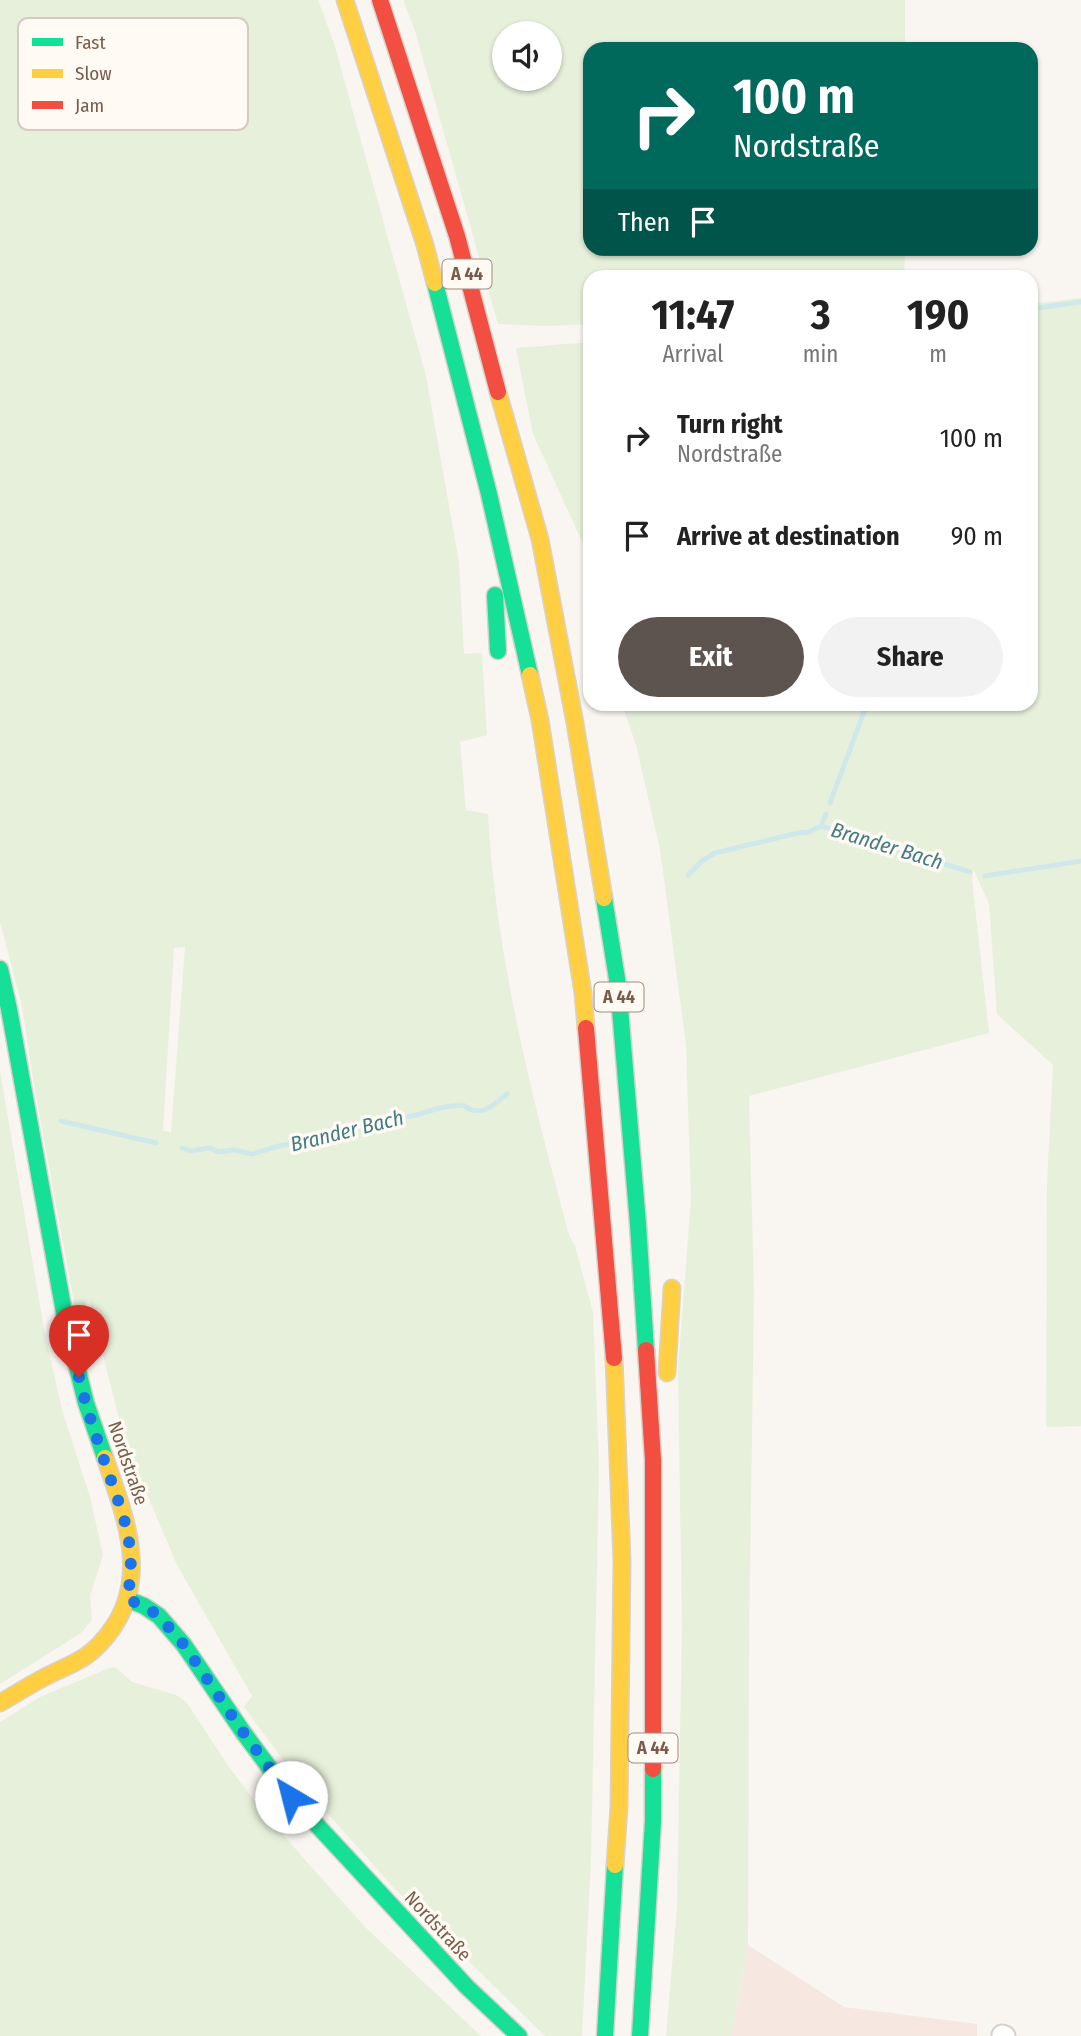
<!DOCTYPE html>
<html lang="en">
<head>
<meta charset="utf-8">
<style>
	:root { --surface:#fff; --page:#f2f2f2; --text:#222; --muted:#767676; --accent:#5d544f }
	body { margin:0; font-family:"Fira Sans Condensed",sans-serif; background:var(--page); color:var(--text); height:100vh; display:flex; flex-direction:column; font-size:26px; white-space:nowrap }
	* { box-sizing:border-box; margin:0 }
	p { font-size:23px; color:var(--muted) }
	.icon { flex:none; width:38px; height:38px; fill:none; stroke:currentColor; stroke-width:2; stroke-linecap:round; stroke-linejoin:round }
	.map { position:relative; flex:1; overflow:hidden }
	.side { position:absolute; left:583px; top:270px; width:455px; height:441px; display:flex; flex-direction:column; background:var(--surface); border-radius:21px; box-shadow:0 2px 5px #0004 }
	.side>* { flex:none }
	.guide { position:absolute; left:583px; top:42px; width:455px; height:214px; border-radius:21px; box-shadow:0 2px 5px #0004; background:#00695c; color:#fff; overflow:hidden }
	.tools { position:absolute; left:492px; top:21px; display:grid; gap:14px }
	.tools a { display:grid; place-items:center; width:70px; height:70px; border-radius:50%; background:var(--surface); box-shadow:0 2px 5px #0004; font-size:35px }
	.pin { position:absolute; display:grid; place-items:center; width:60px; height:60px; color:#fff; margin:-72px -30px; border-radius:50% 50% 50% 0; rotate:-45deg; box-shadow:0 0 7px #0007 }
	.pin .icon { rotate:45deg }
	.me { position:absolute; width:77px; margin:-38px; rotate:323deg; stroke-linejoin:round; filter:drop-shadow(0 0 5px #0008) }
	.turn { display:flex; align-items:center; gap:24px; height:147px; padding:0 35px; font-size:32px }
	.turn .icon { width:91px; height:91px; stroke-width:2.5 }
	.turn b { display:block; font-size:49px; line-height:60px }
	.then { display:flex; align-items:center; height:66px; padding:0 35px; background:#0003; gap:14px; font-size:26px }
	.eta { display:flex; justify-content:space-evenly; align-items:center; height:119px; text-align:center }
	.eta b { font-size:42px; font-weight:700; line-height:49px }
	.cta { display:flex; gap:14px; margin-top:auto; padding:14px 35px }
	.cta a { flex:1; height:80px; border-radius:42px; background:var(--accent); color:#fff; font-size:28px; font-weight:700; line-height:80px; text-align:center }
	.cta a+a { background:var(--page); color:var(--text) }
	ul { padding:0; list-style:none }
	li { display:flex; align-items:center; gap:21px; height:98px; padding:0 35px }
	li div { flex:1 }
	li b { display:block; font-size:26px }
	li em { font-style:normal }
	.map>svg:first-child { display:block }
</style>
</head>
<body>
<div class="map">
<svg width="1081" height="2036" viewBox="0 0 1081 2036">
	<rect width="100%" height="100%" fill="#f9f5f0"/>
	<path fill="#f6e8e1" d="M748,1945L844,2007L977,2024V2036H731Z"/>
	<g fill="#e7f0db" fill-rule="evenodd">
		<path d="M0,0H318L334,43L426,376L459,562L464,654L482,653L487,735L460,742L466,810L488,814C496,958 532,1097 569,1235L575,1246L593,1312L599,1465L591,1860L582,2036H545L394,1888L298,1780L244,1707L252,1696L177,1565L125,1442L89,1300L76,1313L34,1085L22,1006L0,922ZM185,947L171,1132L163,1131L174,948Z"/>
		<path d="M403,0H905V49H590V248L905,249L904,276H590V324L547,326L498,324L415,31ZM504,33H550V79H504Z"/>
		<path d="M1081,298V1426L1046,1427L1047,1184L1053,1065L997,1014L989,903L973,869L972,880L989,1033L749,1096L754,1293L749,1643L748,1945L731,2036H666L677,1908L682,1626L678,1369L691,1199L686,1045L660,849L636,745L623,707L629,704H1031V304Z"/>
		<path d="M590,342V559L533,434L516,348Z"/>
		<path d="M0,1071L44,1329L62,1410L90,1497L103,1555L90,1596L92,1620L81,1633L0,1684Z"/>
		<path d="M115,1667L132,1682L176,1695L187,1703L229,1767L260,1808L305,1860L366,1928L481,2036H0V1722L40,1697L109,1668Z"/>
	</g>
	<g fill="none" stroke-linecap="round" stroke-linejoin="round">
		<g stroke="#d0e8ea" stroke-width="5">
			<path d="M1031,309L1081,302"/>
			<path d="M830,803L867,704"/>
			<path d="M821,826L826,814"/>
			<path d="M688,875L703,860L715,853L798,833L809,832L821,826L970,872"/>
			<path d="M985,876L1081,861"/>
			<path d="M61,1121L156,1143"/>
			<path d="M182,1148L191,1151L210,1148L218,1152L234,1150L252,1154L279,1146L337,1135L365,1125L416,1115L443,1107L463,1105C480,1119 494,1105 507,1094"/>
		</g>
		<defs>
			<path id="street" d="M1002,2035L1005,2036"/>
			<g id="fast">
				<path d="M435,283L489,494L530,675"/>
				<path d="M495,595L498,651"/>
				<path d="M604,898L618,985L638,1224L646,1350"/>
				<path d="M0,969L9,1009L66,1323L86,1403L105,1458"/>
				<path d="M127,1599L144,1606L159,1616L184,1645L243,1732L291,1797L467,1987L519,2036"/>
				<path d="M605,2036L615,1865"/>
				<path d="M640,2036L653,1821V1769"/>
			</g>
			<g id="slow">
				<path d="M345,0L425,245L435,283"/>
				<path d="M498,392L540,539L575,723L604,898"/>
				<path d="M530,675L540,720L583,993L586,1028"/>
				<path d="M614,1358L622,1561L619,1807L615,1865"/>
				<path d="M667,1373L672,1288"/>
				<path d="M0,1703C16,1694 31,1684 47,1676C59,1670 74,1664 86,1656C96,1649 105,1639 112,1629C150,1575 124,1514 105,1458"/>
			</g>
			<g id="jam">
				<path d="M380,0L457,236L498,392"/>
				<path d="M586,1028L614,1358"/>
				<path d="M646,1350L653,1460V1769"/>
			</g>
		</defs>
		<use href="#street" stroke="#d7d1cb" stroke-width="23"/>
		<use href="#fast" stroke="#d9d2cb" stroke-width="19"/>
		<use href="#slow" stroke="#d9d2cb" stroke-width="19"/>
		<use href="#jam" stroke="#d9d2cb" stroke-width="19"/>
		<use href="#street" stroke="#fefefd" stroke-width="19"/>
		<use href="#fast" stroke="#16e098" stroke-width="16"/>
		<use href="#slow" stroke="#ffcf43" stroke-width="16"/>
		<use href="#jam" stroke="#f24e42" stroke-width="16"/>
	</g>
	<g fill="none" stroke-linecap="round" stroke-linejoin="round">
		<path stroke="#1a73e8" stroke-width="12" stroke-dasharray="0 21.6" d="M79,1377C86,1407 96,1436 106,1466C123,1515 138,1546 127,1599L144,1606L159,1616L184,1645L243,1732L291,1797"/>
	</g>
	<g text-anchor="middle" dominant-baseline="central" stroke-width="7" stroke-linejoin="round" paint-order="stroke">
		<g fill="#fffaf3" stroke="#a28b7f" stroke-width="2">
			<rect x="442.5" y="259.5" width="49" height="29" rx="5"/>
			<rect x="594.5" y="982.5" width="49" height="29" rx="5"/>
			<rect x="628.5" y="1733.5" width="49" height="29" rx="5"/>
		</g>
		<g font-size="18" font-weight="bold" fill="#7a5c4d">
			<text x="467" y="274">A 44</text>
			<text x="619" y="997">A 44</text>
			<text x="653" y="1748">A 44</text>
		</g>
		<g font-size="19" fill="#7a5c4d" stroke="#fffaf3">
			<text transform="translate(128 1463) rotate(71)">Nordstraße</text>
			<text transform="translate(438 1926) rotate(47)">Nordstraße</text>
		</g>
		<g font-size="21" font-style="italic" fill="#437c86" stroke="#fffaf3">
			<text transform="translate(887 846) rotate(17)">Brander Bach</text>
			<text transform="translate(347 1131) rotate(-14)">Brander Bach</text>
		</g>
	</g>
	<rect x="18" y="18" width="230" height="112" rx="10" fill="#fffaf3" stroke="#d7cbc1" stroke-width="2"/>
	<rect x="32" y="38" width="31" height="8" fill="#16e098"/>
	<rect x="32" y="69" width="31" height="9" fill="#ffcf43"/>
	<rect x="32" y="101" width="31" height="8" fill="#f24e42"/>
	<g font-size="19" fill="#7a5c4d">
		<text x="75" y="49">Fast</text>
		<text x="75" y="80">Slow</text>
		<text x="75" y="112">Jam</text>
	</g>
</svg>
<div class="tools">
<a><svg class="icon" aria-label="sound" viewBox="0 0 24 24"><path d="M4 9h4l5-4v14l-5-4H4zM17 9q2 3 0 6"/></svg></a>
</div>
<div class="pin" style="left:79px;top:1377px;background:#d93025"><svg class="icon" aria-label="arrive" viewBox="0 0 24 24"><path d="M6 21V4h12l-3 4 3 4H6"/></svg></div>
<svg class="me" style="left:291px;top:1797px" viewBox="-20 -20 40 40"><circle r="19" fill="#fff"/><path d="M0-13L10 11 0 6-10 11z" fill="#1a73e8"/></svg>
<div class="guide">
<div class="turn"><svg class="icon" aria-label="right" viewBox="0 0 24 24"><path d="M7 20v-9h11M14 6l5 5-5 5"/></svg><div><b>100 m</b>Nordstraße</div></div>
<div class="then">Then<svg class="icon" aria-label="arrive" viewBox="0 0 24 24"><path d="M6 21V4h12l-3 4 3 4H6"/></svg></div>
</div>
<section class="side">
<div class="eta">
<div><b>11:47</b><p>Arrival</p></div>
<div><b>3</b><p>min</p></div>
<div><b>190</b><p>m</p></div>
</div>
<ul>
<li><svg class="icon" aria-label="right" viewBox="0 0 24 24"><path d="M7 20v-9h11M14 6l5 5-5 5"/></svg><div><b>Turn right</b><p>Nordstraße</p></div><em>100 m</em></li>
<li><svg class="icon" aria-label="arrive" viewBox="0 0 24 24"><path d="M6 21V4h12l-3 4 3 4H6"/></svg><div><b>Arrive at destination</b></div><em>90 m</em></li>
</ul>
<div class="cta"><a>Exit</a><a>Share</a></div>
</section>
</div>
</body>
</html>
